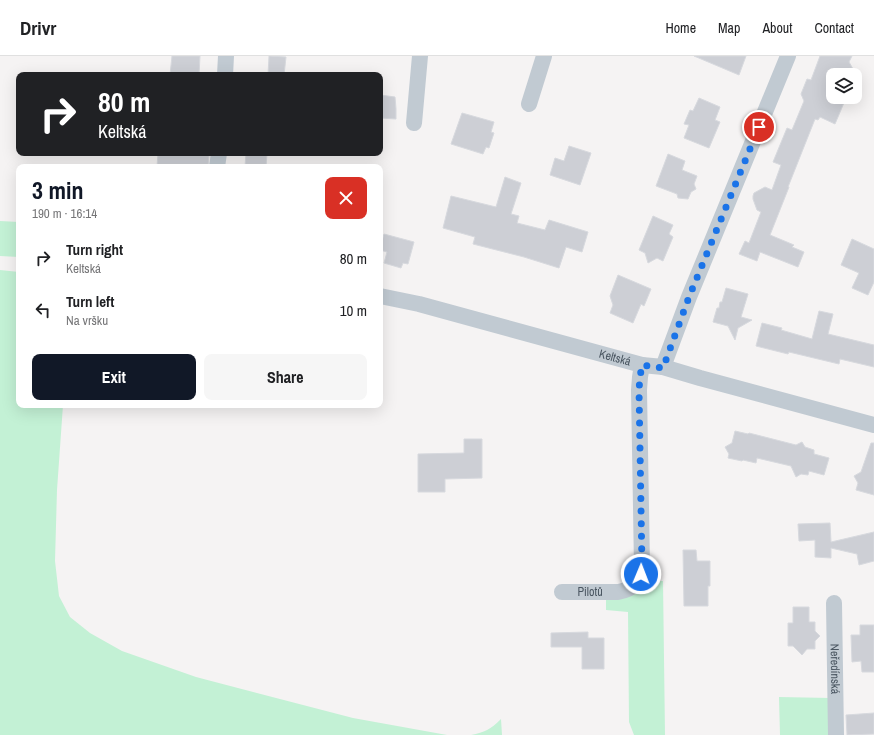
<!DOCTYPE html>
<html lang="en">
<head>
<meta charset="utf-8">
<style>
	:root { --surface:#fff; --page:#f6f6f6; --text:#202124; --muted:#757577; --line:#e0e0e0; --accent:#111827 }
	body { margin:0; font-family:"Archivo Narrow",sans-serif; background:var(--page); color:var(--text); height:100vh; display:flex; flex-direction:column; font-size:15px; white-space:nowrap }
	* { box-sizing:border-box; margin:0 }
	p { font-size:13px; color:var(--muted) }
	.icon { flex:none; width:22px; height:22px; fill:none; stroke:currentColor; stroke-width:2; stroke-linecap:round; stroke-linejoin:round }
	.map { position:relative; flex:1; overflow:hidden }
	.side { position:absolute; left:16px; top:108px; width:367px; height:244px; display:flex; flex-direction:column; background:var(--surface); border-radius:8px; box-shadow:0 4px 16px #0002 }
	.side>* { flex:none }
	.hud { position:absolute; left:16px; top:16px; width:367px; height:84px; border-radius:8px; box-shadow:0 4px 16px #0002; background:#202124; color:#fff; overflow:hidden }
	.buttons { position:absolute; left:826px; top:12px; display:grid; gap:8px }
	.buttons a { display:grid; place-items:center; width:36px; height:36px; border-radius:8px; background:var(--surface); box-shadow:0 4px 16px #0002; font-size:20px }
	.pin { position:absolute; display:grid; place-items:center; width:34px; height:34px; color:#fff; margin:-17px; border:2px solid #fff; border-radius:50%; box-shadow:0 1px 4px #0007 }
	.me { position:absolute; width:44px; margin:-22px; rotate:1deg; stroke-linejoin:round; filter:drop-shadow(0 0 3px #0008) }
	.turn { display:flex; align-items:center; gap:14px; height:84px; padding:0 16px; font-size:18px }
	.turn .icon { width:52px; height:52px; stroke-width:2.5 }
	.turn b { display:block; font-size:28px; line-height:34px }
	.round { display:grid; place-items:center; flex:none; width:42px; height:42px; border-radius:8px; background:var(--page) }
	.head { display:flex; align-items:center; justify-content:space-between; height:68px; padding:0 16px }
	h1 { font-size:24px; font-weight:700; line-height:30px; color:var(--accent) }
	.button { display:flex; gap:8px; margin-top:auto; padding:8px 16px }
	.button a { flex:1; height:46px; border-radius:8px; background:var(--accent); color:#fff; font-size:16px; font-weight:700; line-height:46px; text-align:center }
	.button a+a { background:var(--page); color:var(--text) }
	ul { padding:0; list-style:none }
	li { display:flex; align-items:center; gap:12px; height:52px; padding:0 16px }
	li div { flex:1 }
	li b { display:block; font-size:15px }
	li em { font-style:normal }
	header { display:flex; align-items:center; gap:24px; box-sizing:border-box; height:56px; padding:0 20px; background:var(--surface); border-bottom:1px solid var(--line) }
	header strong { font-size:19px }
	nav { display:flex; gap:22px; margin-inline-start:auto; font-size:14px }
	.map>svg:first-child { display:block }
</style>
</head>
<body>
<header>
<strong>Drivr</strong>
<nav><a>Home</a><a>Map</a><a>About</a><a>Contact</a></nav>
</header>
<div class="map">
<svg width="874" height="679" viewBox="0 0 874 679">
	<rect width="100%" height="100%" fill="#f5f3f3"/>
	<g fill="#c3f1d5">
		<path d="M0,165L19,166V201L0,200Z"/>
		<path d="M0,214L19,216V349H63L57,434L55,505L59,540L70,561L90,577L122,595L196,621L353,662L447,679H0Z"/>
		<path d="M645,524L663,525L665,679H634L629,666L628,556L606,554V541Z"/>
		<path d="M779,641L831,642L833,679H780Z"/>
		<path d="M501,663L502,679H471C485,676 490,674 501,663Z"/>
	</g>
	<g fill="#cdcfd5" stroke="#d7d9de">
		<path d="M172,0H200L199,19H170Z"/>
		<path d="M269,0L286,1L284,19H268Z"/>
		<path d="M694,0H746L739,19Z"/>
		<path d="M820,0H852L849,6L853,13L846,16L844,19H833V41H843L846,42L835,68L820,61L818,64L815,63L788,131H789L770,179L794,189L792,191L804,196L798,211L760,196L757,205L739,198L745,185L749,187L761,156L757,154L753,143V140L754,137L765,131L772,134L781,109L773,106L787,72L792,74L804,45L801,38L807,23L811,24Z"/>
		<path d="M380,39L395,41L396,53V63L380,62Z"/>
		<path d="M699,42L720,51L715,64L720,66L709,92L684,82L689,69L684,68L690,54L693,55Z"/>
		<path d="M462,57L494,66L491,76L494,77L489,92L486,91L483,98L451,88Z"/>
		<path d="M569,90L591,97L580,129L550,119L555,102L564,105Z"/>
		<path d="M158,97H176L209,99L208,111H157Z"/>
		<path d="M246,97H267L266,111H245Z"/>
		<path d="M668,98L685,105L682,114L697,120L694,128L696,133L691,136L688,143L678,142L677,138L656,130Z"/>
		<path d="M505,121L521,127L511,158L519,160L517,167L545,174L549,164L588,176L582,196L566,191L559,212L524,201L473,188L475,181L443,172L451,140L496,151Z"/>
		<path d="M653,160L673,169L669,178L673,181L663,205L657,202L648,207L645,197L639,194Z"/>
		<path d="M384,178L414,186L408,208L403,207L401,212L384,207L387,196L380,194V193Z"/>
		<path d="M852,183L874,193V226L868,239L852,232L859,217L841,209Z"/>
		<path d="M618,219L651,233L644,250L641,248L633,267L610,257L613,249L610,240Z"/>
		<path d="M726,232L748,238L741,261L752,264L738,272L735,284L728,270L713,266L717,252H719L720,246H722Z"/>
		<path d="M819,255L833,258L828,278L874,289V311L840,303L839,308L789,296L788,298L756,290L762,267L782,272L781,274L812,283Z"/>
		<path d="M735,375L748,378L749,377L796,389L802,386L805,391L814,394V398L829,402L824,419L809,415L808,419L801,418L796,421L791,410L757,402L756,407L743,404L742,405L728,402L729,398L725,391L732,387Z"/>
		<path d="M464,383H482V422L445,423V436H418V398L464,397Z"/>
		<path d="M871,387H874V439L856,434L858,427L854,420L861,416Z"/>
		<path d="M830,467L831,486L874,476V505L859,509L857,498L831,492V502L815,501V484L799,485L798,468Z"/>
		<path d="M683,494H696L697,505H710V530H708V550H684Z"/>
		<path d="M793,551H809V566H815V575L820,580L815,585V593H807L802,599L793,590H788V567H793Z"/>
		<path d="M860,569H874V616H862L861,605L852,606L851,579H860Z"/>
		<path d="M588,576V582H604V613H582V591H551V577Z"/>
		<path d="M874,657V678L847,679L846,659Z"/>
	</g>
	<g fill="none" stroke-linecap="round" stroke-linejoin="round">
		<g stroke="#c1cad2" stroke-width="16">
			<path d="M225,19L226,0"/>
			<path d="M529,48L544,0"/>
			<path d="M414,67L420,0"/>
			<path d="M217,111L219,97"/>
			<path id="s1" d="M380,240L419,248L642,309L663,311L700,322L874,369"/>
			<path d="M663,311L689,241L788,0"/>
			<path id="s2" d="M562,536H618C633,533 640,527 642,511L639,334L640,321L642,309"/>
			<path id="s3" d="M834,547L836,679"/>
		</g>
	</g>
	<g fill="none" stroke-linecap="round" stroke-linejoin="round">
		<path stroke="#1a73e8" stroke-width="7" stroke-dasharray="0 12.6" d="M641,518L642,511L639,334L640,321L642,309L663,312L689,241L759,71"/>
	</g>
	<g text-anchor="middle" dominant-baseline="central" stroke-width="4" stroke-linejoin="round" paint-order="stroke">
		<g font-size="12" fill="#4a5661" stroke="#fff">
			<text stroke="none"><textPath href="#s1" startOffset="243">Keltská</textPath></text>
			<text stroke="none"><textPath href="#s2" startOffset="28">Pilotů</textPath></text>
			<text stroke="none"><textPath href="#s3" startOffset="66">Neředínská</textPath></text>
		</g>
	</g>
</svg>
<div class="buttons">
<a><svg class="icon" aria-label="layers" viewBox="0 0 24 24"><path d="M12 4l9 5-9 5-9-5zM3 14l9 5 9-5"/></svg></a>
</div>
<div class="pin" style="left:759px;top:71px;background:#d93025"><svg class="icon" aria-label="arrive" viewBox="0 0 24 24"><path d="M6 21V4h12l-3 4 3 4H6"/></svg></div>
<svg class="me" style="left:641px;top:518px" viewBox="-20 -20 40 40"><circle r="17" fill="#1a73e8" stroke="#fff" stroke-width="3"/><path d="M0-11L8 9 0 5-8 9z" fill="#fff"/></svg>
<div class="hud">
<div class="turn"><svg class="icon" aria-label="right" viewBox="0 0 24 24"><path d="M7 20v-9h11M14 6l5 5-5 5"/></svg><div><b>80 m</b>Keltská</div></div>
</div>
<section class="side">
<div class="head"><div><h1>3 min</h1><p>190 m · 16:14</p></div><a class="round" style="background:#d93025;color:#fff"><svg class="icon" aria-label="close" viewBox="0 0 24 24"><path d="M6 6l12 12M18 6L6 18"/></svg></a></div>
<ul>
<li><svg class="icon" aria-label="right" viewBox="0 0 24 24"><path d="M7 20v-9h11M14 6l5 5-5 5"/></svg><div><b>Turn right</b><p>Keltská</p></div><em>80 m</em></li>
<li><svg class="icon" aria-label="left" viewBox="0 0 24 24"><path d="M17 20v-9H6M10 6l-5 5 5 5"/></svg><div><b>Turn left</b><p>Na vršku</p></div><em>10 m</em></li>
</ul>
<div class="button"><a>Exit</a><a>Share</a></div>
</section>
</div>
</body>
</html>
